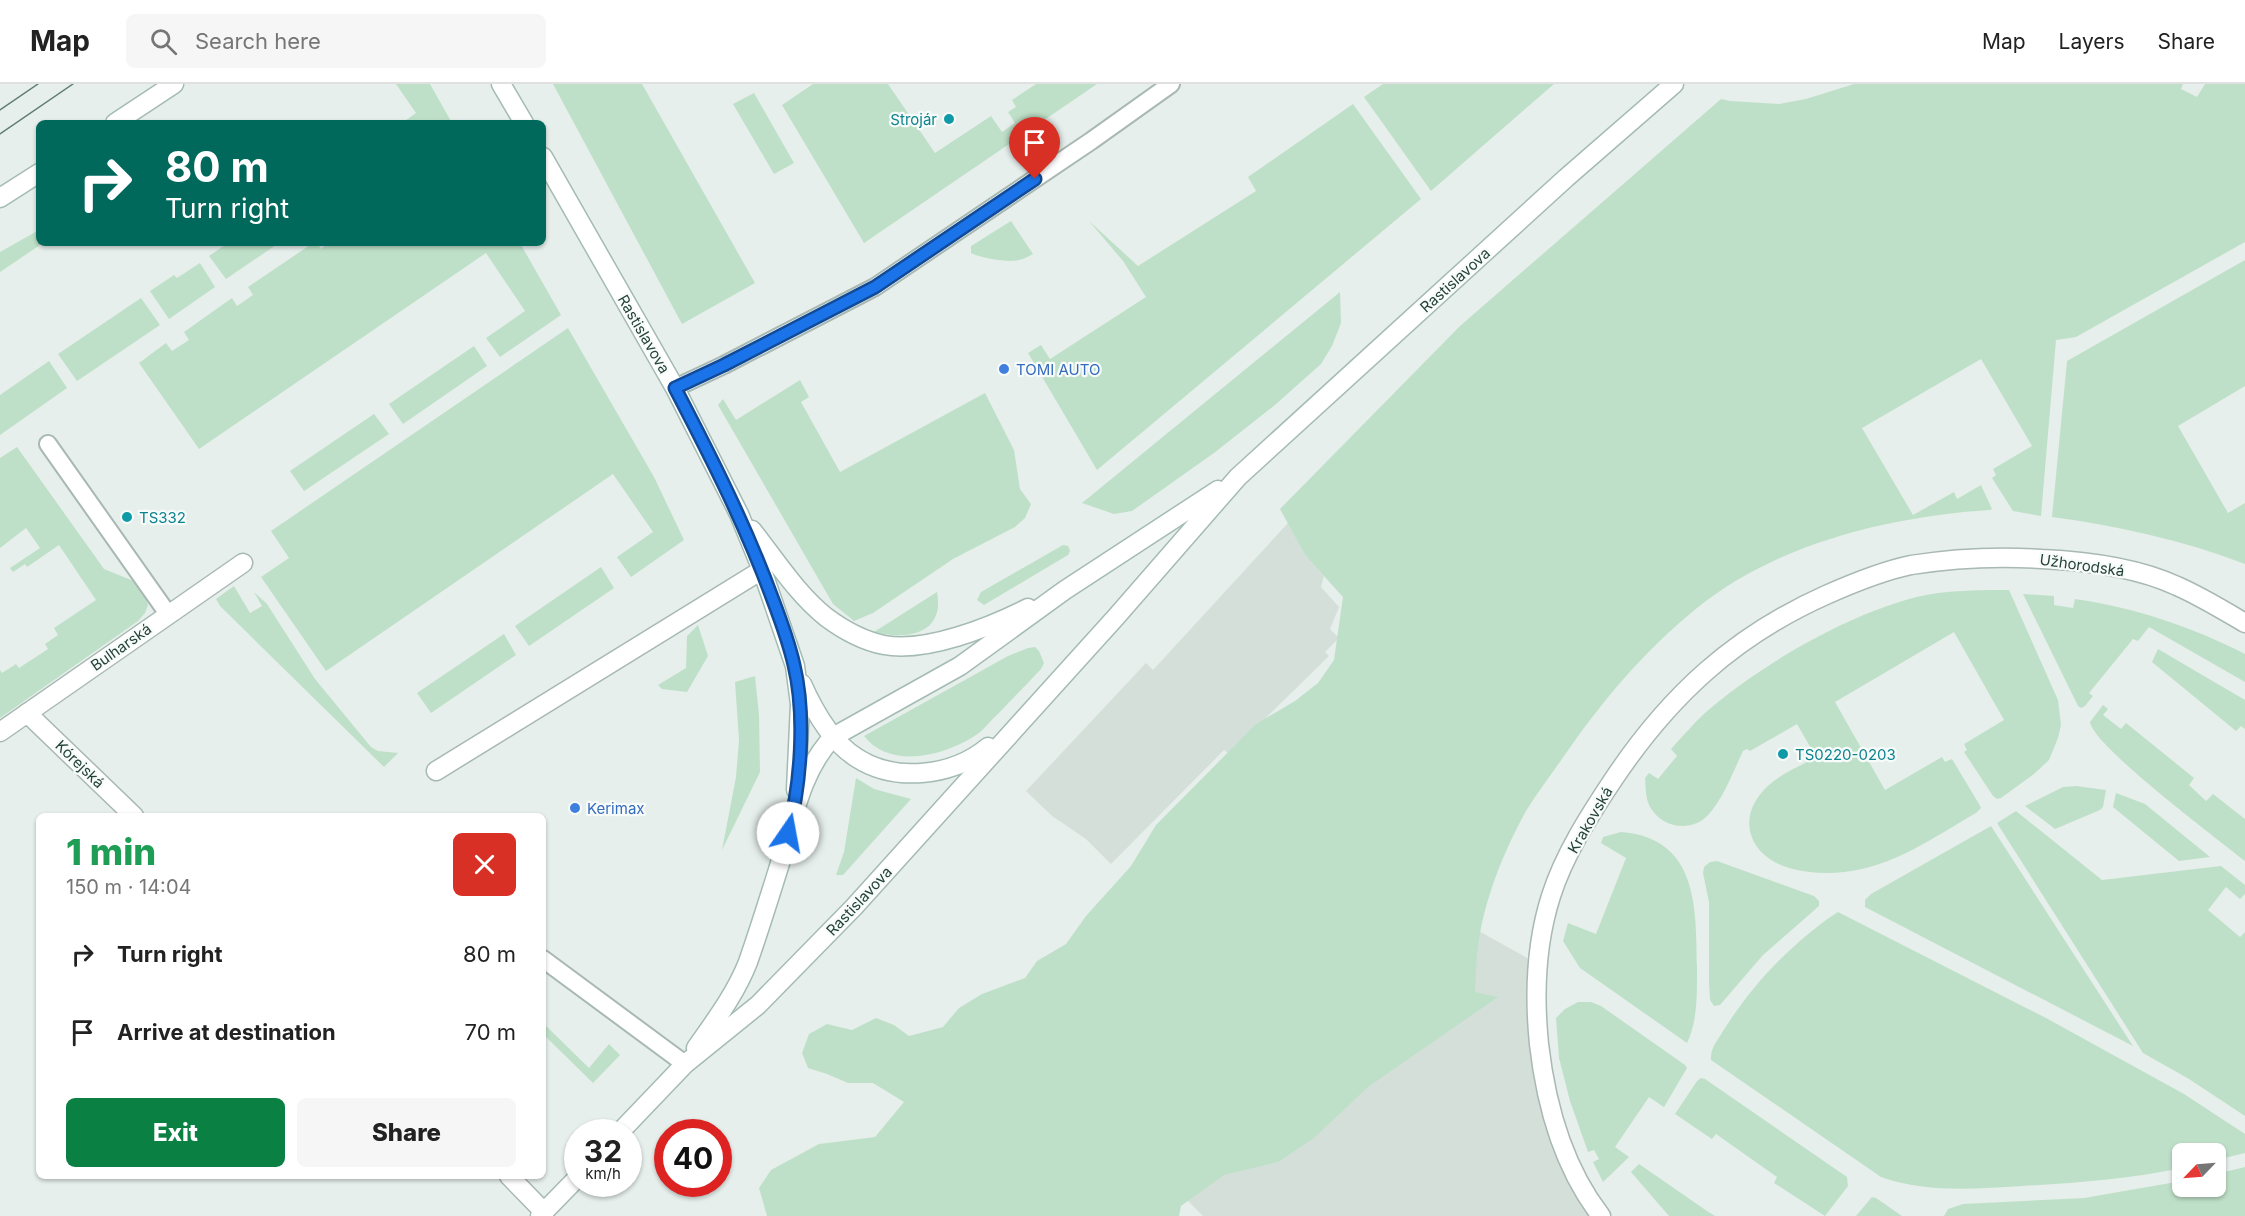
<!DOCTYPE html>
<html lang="en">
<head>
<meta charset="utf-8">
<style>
	:root { --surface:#fff; --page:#f6f6f6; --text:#222; --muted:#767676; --line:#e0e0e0; --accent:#0b8043 }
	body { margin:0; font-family:Inter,sans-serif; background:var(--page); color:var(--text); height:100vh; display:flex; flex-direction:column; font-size:22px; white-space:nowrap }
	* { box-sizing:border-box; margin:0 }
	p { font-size:20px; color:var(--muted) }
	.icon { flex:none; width:33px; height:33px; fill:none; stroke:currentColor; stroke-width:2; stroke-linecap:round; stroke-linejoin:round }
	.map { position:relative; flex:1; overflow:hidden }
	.panel { position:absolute; left:36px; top:729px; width:510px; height:366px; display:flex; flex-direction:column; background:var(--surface); border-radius:9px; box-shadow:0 2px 4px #0004 }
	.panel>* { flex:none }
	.top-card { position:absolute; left:36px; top:36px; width:510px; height:126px; border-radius:9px; box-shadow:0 2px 4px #0004; background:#00695c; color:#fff; overflow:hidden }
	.needle { width:39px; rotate:245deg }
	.controls { position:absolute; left:2172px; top:1059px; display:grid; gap:12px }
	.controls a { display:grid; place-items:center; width:54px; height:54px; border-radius:9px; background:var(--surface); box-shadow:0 2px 4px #0004; font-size:30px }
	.speed { position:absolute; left:564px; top:1035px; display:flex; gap:12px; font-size:30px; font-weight:700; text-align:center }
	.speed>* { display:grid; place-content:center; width:78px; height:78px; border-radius:50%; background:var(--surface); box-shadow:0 2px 4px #0004; line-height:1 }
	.speed small { font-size:15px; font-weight:400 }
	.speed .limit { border:9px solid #d22; background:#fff; color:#111 }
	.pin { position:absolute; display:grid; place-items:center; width:51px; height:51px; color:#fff; margin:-62px -26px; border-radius:50% 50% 50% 0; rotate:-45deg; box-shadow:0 0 6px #0007 }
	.pin .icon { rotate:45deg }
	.me { position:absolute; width:66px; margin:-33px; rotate:12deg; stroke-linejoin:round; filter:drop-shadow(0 0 4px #0008) }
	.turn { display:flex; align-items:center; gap:21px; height:126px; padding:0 30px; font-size:27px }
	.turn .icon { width:78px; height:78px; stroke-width:2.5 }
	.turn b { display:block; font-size:42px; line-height:51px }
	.round { display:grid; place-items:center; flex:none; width:63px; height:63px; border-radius:9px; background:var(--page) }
	.head { display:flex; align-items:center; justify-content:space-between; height:102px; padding:0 30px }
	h1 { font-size:36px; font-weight:800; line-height:45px; color:#1e9e55 }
	.primary-button { display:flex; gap:12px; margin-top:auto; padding:12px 30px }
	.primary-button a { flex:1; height:69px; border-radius:9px; background:var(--accent); color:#fff; font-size:24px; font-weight:800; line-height:69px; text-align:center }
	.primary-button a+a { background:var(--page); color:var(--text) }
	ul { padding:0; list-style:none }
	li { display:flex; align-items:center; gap:18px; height:78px; padding:0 30px }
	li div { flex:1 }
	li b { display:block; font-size:22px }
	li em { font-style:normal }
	header { display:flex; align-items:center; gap:36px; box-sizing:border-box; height:84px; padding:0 30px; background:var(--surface); border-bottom:2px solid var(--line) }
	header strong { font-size:28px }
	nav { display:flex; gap:33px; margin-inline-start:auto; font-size:21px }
	.search { width:420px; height:54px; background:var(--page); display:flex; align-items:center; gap:15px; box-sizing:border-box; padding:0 21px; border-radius:9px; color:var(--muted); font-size:22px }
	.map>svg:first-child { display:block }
</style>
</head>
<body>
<header>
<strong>Map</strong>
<div class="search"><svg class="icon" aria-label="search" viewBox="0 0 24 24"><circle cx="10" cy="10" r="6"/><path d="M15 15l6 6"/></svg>Search here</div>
<nav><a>Map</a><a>Layers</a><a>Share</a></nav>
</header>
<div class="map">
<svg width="2245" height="1132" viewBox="0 0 2245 1132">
	<rect width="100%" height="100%" fill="#e6efeb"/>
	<g fill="#d4dfda">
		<path d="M1288,439L1305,471L1324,492L1321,503L1339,523L1330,545L1339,554L1325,568L1329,572L1229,670L1224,666L1111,780L1086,755L1052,732L1026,707L1146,579L1153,586Z"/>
		<path d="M1477,846L1538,880L1543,996L1601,1132H1203L1171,1100Z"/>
	</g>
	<g fill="#bfe0c8">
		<path d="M396,0H430L452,39H402L416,29Z"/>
		<path d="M553,0H642L755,199L682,240Z"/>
		<path d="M813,0H888L935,69L991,32L1002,48L1015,39L1008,28L1016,23L1012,16L1036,0H1097L864,159L782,21Z"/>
		<path d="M1383,0H1554L1431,107L1364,13Z"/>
		<path d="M1854,0H2183L2181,5L2197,13L2205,0H2245V158L2076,253L2056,256L2041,432L2013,427L1992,394L1996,391L1993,385L2032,362L1981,275L1862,344L1913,431L1954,408L1957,415L1981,401L1992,425L1990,426C1891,432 1775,460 1697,524C1644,567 1601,618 1562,675C1550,692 1537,709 1526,727C1503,769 1484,816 1478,863C1476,878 1476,893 1475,908L1498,913L1368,1003L1314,1054L1278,1078L1224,1091L1181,1122L1179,1132H767L759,1104L771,1086L819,1060L875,1053L904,1018L873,999H848L827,990L808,984L802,969L809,950L827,940L852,946L876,934L894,941L909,952L943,943L959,924L982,910L1025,894L1037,877L1066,860L1086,832L1131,782L1156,741L1256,640L1295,617L1318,599L1334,576L1343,513L1305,471L1280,425L1460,242L1721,15L1730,17L1779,20L1806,15Z"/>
		<path d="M754,9L794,79L774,90L733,20Z"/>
		<path d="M1353,20L1421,115L1097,386L1028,269L1041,261L1050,275L1146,213L1123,177L1089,137L1138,182L1256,107L1248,93Z"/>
		<path d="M1011,137L1033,170C1029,172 1024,175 1019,176C1009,179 980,174 971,169V162Z"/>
		<path d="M39,146V159H43L0,188V168Z"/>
		<path d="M228,159H279L226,195L209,172Z"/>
		<path d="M313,159H317L321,165L329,159H520L561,231L500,273L486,254L525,227L486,169L199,365L139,279L166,259L172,267L189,256L184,248L232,214L237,222L253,211L248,203Z"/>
		<path d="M2245,176V302L2178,342L2228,429L2245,419V480C2183,456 2118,442 2052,433L2067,277Z"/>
		<path d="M200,179L215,203L169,235L150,207L174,191L177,194Z"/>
		<path d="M1340,208L1341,239L1332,262L1321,280L1275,321L1214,369L1132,427L1114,430L1082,419Z"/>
		<path d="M141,214L160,241L77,297L58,270Z"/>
		<path d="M568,244L654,393L684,456L631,493L617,473L653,448L613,390L326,587L261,493L289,474L271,447Z"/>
		<path d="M474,262L487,282L403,340L389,320Z"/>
		<path d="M49,277L67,304L0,351V311Z"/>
		<path d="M800,296L809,313L801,318L840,388L985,309L1014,366L1020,405L1031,420L1025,434L1015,443L953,475L873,529L854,537L833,520L718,321L723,315L736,336Z"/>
		<path d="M374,330L389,350L304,407L290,387Z"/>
		<path d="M17,363L104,485L136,498L146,514L148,521L145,529L138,537L0,634V586L2,589L16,580L19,584L48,565L45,560L58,551L54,544L96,516L59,461L27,483L25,480L13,488L10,484L40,464L26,444L0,464V374Z"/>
		<path d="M1063,461L1068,462L1070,467L1068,471L984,521L977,516L981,508Z"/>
		<path d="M601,483L614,504L529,562L515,542Z"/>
		<path d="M234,502L250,529L262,522L254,508L267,520L315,595L371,663L378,667L398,669L384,683L220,522L216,515Z"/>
		<path d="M2009,506L2058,616L2061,641L2058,654L2049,676L2034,690L2001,714L1997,715L1993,712L1964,668L1967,666L1964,660L2004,636L1954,548L1835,618L1885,706L1942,673L1945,678L1952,675L1979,720L1981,724L1976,729C1934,753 1893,783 1844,788C1827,790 1806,789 1789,784C1747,771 1735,731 1769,701C1782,689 1801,682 1816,673L1797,640L1750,667L1747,665L1743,667C1733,688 1724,713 1709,730C1694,748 1665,745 1652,726C1645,717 1646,704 1645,694L1649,689L1658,695L1677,672L1671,665C1682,653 1693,640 1705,629C1759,581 1856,525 1926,511C1954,506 1981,506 2009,506Z"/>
		<path d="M937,508C945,551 906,556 874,548Z"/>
		<path d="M2023,510L2054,512V521L2073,524L2075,515C2136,524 2190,542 2245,570V598L2149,543L2138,557L2133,555L2089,609L2093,612L2085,622L2081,624L2078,622Z"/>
		<path d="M698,541L708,572L687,608L662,605L658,601L686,584L687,552Z"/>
		<path d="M504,550L516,571L431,629L417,609Z"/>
		<path d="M1035,563L1039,567L1044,579L1041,585C1027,600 1013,614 999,629C992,635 986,643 979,649C948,671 891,687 864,652L1008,572L1028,564Z"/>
		<path d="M2158,565L2245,616V645L2241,642L2236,647L2152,578Z"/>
		<path d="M755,592L759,631L760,688L722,766L736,693L739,656L735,598Z"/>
		<path d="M2103,621L2108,625L2103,631L2121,645L2126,639L2194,694L2189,701L2206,717L2213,710L2245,735V777C2219,756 2093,662 2090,638Z"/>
		<path d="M856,694L874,705L911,715L843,791H836L844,768Z"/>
		<path d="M2076,702L2106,706L2103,723L2100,726L2055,745L2025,722L2063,703Z"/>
		<path d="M2116,709L2145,720L2210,773L2179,777L2113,723Z"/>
		<path d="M2016,727L2102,796L2221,782L2245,801V810L2240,815L2226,803L2208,826L2240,853L2245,848V1032L2189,995L2143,969L1997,739Z"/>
		<path d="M1991,742L2133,962L1865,823V816L1871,810Z"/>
		<path d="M1621,748C1698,754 1696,823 1697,882C1697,907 1698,937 1687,959L1580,884L1563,857L1568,839L1596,850L1626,774L1601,759L1603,753Z"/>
		<path d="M1717,777L1814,812L1819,817V822L1763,871L1720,921L1714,922L1710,916L1709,898V818L1703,789L1704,783L1710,778Z"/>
		<path d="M1838,828L2046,934L2184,1010L2245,1050V1069L2216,1076V1070H2182V1084C2129,1095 2076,1099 2022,1102C1974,1105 1927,1109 1881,1093L1711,976C1710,964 1718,956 1723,947C1746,911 1770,883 1801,856C1813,846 1825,836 1838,828Z"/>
		<path d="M1578,918H1591L1601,922L1685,981L1687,984L1664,1023L1649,1013L1615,1063L1629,1073L1603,1098L1593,1078L1599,1075L1594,1066L1588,1068L1570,1017L1559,974L1556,934L1565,925Z"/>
		<path d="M543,939L589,984L609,960L620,971L593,999L543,950Z"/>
		<path d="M1701,994L1705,995L1847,1093L1848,1102L1825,1132L1774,1099L1777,1093L1716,1050L1712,1055L1675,1030L1697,997Z"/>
		<path d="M1639,1080L1707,1127L1715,1132H1669L1631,1088Z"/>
		<path d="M2245,1083V1132H1944L1948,1125L1963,1120L2084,1114L2182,1097V1102H2216V1090Z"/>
		<path d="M1872,1113L1876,1114L1902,1132H1856Z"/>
	</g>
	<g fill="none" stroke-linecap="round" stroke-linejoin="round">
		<defs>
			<g id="lane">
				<path d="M675,304L724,281L875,203L1091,57L1171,0"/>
				<path d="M48,360L168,530"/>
				<path d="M543,875L685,980"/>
			</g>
			<g id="street">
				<path d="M27,629L134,732"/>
				<path d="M0,648L243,479"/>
				<path d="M436,687L762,486"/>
				<path d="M509,1092L544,1128"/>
				<path d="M1601,1132C1563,1083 1546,1021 1539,960C1534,911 1536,859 1551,812C1564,771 1589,732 1613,696C1669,612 1734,552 1826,511C1853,499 1882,487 1911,481C1955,474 1998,472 2042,475C2086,477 2136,483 2177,502C2200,512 2223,526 2245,539"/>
			</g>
			<g id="secondary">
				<path d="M501,0L524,39"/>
				<path d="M115,39L174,0"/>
				<path d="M543,73L675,304L739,430L762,486L795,582L800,620L796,706"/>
				<path d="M0,114L39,89"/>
				<path d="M752,446C775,475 797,510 826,533C842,545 864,557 884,561C926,569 990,543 1028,524"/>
				<path d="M802,600C814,627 831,658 857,674C896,699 953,692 988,663"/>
				<path d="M696,964C715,937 736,909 748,878C760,844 771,808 782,773C794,731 802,686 833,653L960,582L1065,506L1218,406"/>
				<path d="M620,1048L685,980L758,921L854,823L1116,533L1238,393L1566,94L1674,0"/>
				<path d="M540,1132L578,1093"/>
			</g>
		</defs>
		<use href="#lane" stroke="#a8b8b2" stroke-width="20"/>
		<use href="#street" stroke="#a8b8b2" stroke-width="21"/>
		<use href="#secondary" stroke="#a4bbb3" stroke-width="21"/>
		<use href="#lane" stroke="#fff" stroke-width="16"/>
		<use href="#street" stroke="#fff" stroke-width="18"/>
		<use href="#secondary" stroke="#fff" stroke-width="18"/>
		<g stroke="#5f7d75" stroke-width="1.5">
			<path d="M0,26L38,0"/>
			<path d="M0,50L73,0"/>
		</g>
	</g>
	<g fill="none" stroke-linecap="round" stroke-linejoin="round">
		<defs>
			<path id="route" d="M788,749C801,700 806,631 794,581C789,559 781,537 773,516C746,442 711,373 675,304L724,281L875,203L1035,95"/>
		</defs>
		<use href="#route" stroke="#114b97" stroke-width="15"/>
		<use href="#route" stroke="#1a73e8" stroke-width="10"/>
	</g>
	<g fill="#0f9aa8" stroke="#f7fbf9" stroke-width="2">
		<circle cx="949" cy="35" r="6"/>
		<circle cx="127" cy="433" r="6"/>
		<circle cx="1783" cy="670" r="6"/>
	</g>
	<g fill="#3f7fe0" stroke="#f7fbf9" stroke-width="2">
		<circle cx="1004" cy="285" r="6"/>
		<circle cx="575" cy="724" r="6"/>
	</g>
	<g text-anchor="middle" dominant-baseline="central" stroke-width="4.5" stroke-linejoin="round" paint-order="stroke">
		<g font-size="15" fill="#0d838f" stroke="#f7fbf9" text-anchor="start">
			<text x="937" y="35" text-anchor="end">Strojár</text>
			<text x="139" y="433">TS332</text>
			<text x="1795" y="670">TS0220-0203</text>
		</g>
		<g font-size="15" fill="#24423a" stroke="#f7fbf9">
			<text transform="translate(1455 196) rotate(-42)">Rastislavova</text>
			<text transform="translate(644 250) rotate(60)">Rastislavova</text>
			<text transform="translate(2082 481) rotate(8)">Užhorodská</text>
			<text transform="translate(121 563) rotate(-35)">Bulharská</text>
			<text transform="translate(80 680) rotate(44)">Kórejská</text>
			<text transform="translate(1590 736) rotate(-60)">Krakovská</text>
			<text transform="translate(859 817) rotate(-47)">Rastislavova</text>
		</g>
		<g font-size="15" fill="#366cbe" stroke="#f7fbf9" text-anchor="start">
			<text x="1016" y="285">TOMI AUTO</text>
			<text x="587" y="724">Kerimax</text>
		</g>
	</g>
</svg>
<div class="controls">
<a><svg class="needle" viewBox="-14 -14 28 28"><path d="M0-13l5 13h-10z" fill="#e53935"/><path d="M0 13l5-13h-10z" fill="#767676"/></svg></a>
</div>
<div class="speed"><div>32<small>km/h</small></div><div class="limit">40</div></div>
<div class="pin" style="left:1035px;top:95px;background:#d93025"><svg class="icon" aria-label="arrive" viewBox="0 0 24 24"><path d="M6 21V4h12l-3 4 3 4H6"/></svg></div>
<svg class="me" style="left:788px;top:749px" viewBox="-20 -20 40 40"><circle r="19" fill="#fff"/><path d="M0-13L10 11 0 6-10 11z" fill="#1a73e8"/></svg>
<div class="top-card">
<div class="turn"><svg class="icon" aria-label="right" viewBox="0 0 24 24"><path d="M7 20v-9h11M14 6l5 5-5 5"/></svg><div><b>80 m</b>Turn right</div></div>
</div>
<section class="panel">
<div class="head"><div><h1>1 min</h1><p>150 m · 14:04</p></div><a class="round" style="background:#d93025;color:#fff"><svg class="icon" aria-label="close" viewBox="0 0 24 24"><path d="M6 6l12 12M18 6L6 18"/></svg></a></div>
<ul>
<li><svg class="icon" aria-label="right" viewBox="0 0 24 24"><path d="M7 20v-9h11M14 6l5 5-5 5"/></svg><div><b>Turn right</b></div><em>80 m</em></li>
<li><svg class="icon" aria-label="arrive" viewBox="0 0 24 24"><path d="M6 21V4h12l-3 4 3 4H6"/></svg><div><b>Arrive at destination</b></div><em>70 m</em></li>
</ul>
<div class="primary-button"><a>Exit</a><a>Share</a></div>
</section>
</div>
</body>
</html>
